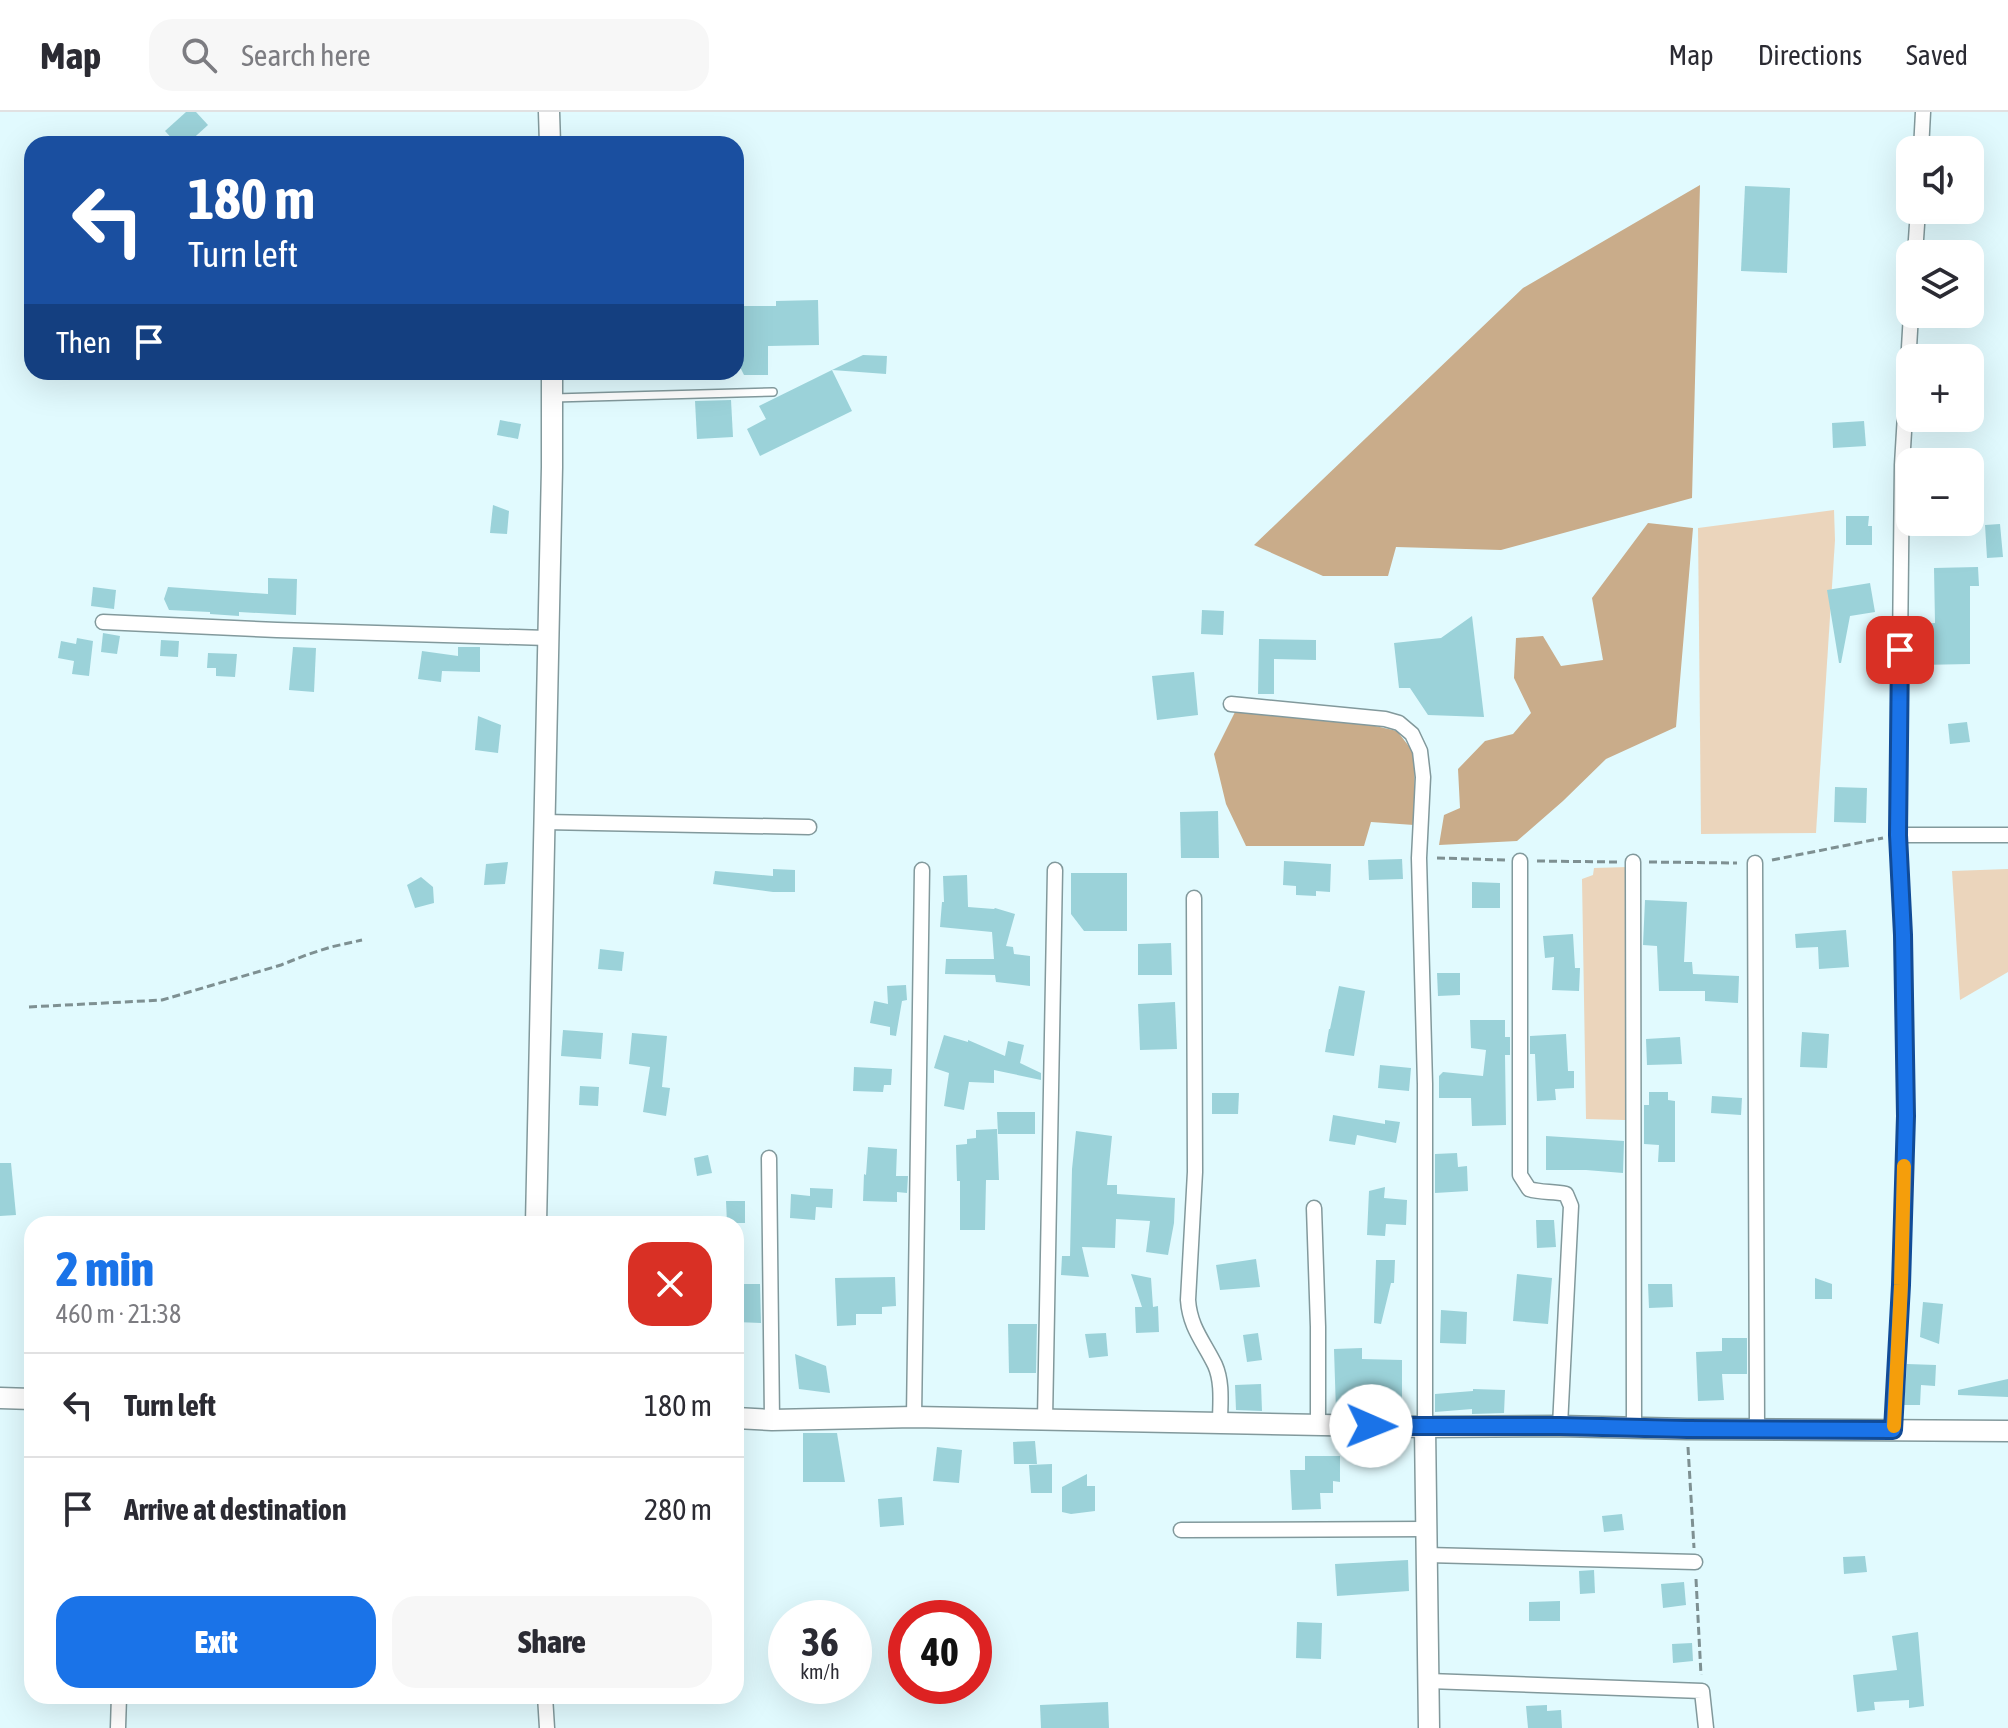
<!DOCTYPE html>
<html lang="en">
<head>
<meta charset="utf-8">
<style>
	:root { --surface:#fff; --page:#f7f7f7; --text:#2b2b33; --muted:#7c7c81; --line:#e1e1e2; --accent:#1a73e8 }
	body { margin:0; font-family:"Asap Condensed",sans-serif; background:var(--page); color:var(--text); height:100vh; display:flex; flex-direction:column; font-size:30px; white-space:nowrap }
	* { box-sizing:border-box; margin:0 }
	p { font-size:26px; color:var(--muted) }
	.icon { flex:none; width:44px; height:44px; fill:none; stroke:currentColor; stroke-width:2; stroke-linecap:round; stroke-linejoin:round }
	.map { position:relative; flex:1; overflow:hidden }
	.details { position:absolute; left:24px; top:1104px; width:720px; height:488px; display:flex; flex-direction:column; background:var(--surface); border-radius:24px; box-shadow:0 8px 32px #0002 }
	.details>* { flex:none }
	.hud { position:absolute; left:24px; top:24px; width:720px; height:244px; border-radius:24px; box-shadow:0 8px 32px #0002; background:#1a4fa0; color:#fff; overflow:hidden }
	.buttons { position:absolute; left:1896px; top:24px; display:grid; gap:16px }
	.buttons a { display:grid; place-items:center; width:88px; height:88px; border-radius:16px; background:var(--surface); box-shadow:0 8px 32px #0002; font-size:40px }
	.speed { position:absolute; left:768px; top:1488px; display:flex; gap:16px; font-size:40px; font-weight:700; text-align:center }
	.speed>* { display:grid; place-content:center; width:104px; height:104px; border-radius:50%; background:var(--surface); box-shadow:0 8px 32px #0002; line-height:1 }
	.speed small { font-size:20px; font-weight:400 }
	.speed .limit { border:12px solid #d22; background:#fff; color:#111 }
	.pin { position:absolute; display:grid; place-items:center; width:68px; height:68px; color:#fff; margin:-34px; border-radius:16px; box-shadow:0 4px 12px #0006 }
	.me { position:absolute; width:88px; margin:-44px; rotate:91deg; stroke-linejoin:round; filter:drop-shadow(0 0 6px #0008) }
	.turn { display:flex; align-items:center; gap:28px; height:168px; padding:0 32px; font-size:36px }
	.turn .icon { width:104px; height:104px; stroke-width:2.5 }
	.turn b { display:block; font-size:56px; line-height:68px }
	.then { display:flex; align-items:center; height:76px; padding:0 32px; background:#0003; gap:16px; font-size:30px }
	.round { display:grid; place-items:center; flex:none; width:84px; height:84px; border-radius:24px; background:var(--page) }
	.headline { display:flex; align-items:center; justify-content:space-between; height:136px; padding:0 32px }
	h1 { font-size:48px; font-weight:800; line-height:60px; color:var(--accent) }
	.cta { display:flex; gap:16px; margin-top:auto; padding:16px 32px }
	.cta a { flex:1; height:92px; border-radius:24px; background:var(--accent); color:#fff; font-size:32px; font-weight:800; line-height:92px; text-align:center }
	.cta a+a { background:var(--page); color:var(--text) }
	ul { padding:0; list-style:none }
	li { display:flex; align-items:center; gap:24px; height:104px; padding:0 32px; border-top:2px solid var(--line) }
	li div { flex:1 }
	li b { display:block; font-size:30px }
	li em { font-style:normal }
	header { display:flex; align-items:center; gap:48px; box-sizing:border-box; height:112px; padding:0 40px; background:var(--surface); border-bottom:2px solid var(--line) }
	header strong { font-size:38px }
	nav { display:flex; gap:44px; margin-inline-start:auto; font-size:28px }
	.search { width:560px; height:72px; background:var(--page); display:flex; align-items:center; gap:20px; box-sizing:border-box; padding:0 28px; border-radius:24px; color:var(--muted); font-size:30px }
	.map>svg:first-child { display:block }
</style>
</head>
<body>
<header>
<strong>Map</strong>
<div class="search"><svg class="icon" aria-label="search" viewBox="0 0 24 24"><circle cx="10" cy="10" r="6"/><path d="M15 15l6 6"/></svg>Search here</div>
<nav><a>Map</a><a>Directions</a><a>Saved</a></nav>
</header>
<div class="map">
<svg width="2008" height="1616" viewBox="0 0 2008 1616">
	<rect width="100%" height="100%" fill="#e1fafe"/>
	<g fill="#ebd5bc">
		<path d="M1834,398L1835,428L1816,721L1701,722L1698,416Z"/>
		<path d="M1628,755L1625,1008L1586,1007L1582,767L1593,763L1594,756Z"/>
		<path d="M2008,757V860L1960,888L1952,759Z"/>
	</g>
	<g fill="#c9ac8a">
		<path d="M1700,73L1692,386L1501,438L1396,435L1388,464H1323L1254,433L1523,176Z"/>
		<path d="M1648,411L1693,416L1676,615L1606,647L1563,689L1517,729L1439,733L1444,703L1460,696L1458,657L1485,629L1513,622L1531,601L1514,566L1516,526L1543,524L1561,554L1603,548L1592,486Z"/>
		<path d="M1235,600L1371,613L1397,619L1415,642L1414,713L1371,710L1364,734H1246L1226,692L1214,642Z"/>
	</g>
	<g fill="#9bd2d9">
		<path d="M186,0H196L208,13L187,32H177L165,19Z"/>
		<path d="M1745,74L1790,76L1787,161L1741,159Z"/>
		<path d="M818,188L819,233L768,234V263H744L736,247V194H776V189Z"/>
		<path d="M863,243L887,244L886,262L832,258Z"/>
		<path d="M832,258L852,299L760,344L747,317L766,307L759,294Z"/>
		<path d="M731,288L733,325L697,327L695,289Z"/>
		<path d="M500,308L521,312L518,327L497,323Z"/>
		<path d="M1864,309L1866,334L1833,336L1832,311Z"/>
		<path d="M493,393L509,399L507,422L490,421Z"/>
		<path d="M1846,404H1869L1868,414H1872V433H1846Z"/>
		<path d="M2000,412L2003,445L1987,446L1985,413Z"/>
		<path d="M1978,455L1979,474H1970V552L1920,553L1919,512L1935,511L1934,456Z"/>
		<path d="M268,466L297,467L296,503L239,500V504L210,502V500L169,498L164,487L168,475L268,482Z"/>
		<path d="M1870,471L1875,500L1850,504L1841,551H1839L1827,478Z"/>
		<path d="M93,475L116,478L114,497L91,494Z"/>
		<path d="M1202,498L1224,499L1223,523L1201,522Z"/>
		<path d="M1472,504L1484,605L1428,603L1410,576H1399L1394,531L1441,526Z"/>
		<path d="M103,521L120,524L117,542L101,540Z"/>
		<path d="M77,526L93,529L89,564L72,562L74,549L58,546L61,529L76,532Z"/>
		<path d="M1259,527L1316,528V548L1274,547V582H1258Z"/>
		<path d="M161,528L179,529L178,545L160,544Z"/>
		<path d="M293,535L316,536L314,580L289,578Z"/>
		<path d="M458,535H480V560L442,559L441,570L418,567L422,539L458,544Z"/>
		<path d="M208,541L237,542L235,565L216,564V556H207Z"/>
		<path d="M1194,560L1198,603L1157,608L1152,564Z"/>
		<path d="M478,604L501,613L498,641L475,638Z"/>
		<path d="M1967,610L1970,630L1950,632L1948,612Z"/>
		<path d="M1835,675L1867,676L1866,711L1834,710Z"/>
		<path d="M1218,699L1219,746H1181L1180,700Z"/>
		<path d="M1402,747L1403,767L1369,768L1368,748Z"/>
		<path d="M1284,749L1331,752L1330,780L1316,779V784L1296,783V774L1283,773Z"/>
		<path d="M508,750L505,772L484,773L486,752Z"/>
		<path d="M773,757L795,758V780H773L713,772L715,759L773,764Z"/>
		<path d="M1071,761H1127V819H1084L1071,802Z"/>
		<path d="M967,763L968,795L994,797L995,796L1015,802L1006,834L1013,835L1014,842L1030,844V874L996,870L995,863L945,862L946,847H994L992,820L940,815L942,790H944L943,764Z"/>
		<path d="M421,765L433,775L434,791L415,796L407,773Z"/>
		<path d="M1472,770L1500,771V796H1472Z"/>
		<path d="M1645,788L1687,790L1684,850H1692L1693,862L1739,864L1738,891L1705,889V879H1659L1657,834L1643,833Z"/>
		<path d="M1846,818L1849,855L1819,857L1818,835L1796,836L1795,822Z"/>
		<path d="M1573,822L1575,856H1580L1579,879L1552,878L1554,845L1545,846L1543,824Z"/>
		<path d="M1171,831L1172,863H1138V832Z"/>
		<path d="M600,837L624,840L622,859L598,857Z"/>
		<path d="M1437,861H1460V883L1438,884Z"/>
		<path d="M906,873L907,888L902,889L896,924L890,923V915L870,911L874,889L888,892L887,874Z"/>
		<path d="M1339,874L1365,879L1354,944L1325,940L1329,917H1330Z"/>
		<path d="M1175,890L1177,937L1140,938L1138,892Z"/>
		<path d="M1470,908H1505V925H1510V943H1505L1506,1013L1472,1014L1471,986H1439V964L1443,960L1483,964L1486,938L1471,936Z"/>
		<path d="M563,918L603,921L601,947L561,944Z"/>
		<path d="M1802,920L1829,922L1827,956L1800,955Z"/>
		<path d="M632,921L667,924L662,975L670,976L666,1004L643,1000L650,955L629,952Z"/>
		<path d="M1566,922L1568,959H1574V976L1555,977L1556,988L1537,989L1535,942H1530V924Z"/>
		<path d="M944,923L968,930V928L1005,944L1008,929L1024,933L1020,951L1041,961V968L994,958V971L969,970L964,998L944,994L949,961L934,956Z"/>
		<path d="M1680,925L1682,952L1647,953L1646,927Z"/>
		<path d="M1380,953L1411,956L1409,979L1378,976Z"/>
		<path d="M854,955L892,957L891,973H884L883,980L853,979Z"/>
		<path d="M580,974L599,975L598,994L579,993Z"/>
		<path d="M1649,980H1668V988L1675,989V1050H1658L1659,1033L1644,1032V993H1649Z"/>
		<path d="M1212,981H1239L1238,1002H1212Z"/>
		<path d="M1712,984L1742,986L1741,1003L1711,1001Z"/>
		<path d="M997,1000H1035V1022H998Z"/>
		<path d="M1333,1003L1385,1012V1008L1400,1010L1396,1031L1357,1023L1355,1033L1329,1029Z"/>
		<path d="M997,1017L999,1068H986L985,1118H960V1069H957L956,1033L967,1032V1027L976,1026V1018Z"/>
		<path d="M1076,1019L1112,1024L1107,1073H1117V1082L1175,1086L1174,1111L1168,1143L1146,1140L1150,1109L1116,1107L1115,1136L1082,1135L1089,1165L1061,1163L1062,1144H1070L1072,1057Z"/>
		<path d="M1546,1024L1624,1029L1623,1061L1586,1058H1546Z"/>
		<path d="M868,1035L897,1037L896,1064H908L907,1081L897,1080V1090L863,1089L864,1062L866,1063Z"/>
		<path d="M1457,1041L1458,1055L1467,1054L1468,1079L1435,1081V1042Z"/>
		<path d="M708,1043L712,1061L697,1064L694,1046Z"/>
		<path d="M0,1051H11L16,1103L0,1104Z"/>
		<path d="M1385,1075L1384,1086L1407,1088L1406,1113L1386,1112L1385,1124L1367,1123L1369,1079Z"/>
		<path d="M810,1076L833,1077L832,1096L816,1095L815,1108L790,1106L791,1082L810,1084Z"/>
		<path d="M726,1089H745V1111H727Z"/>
		<path d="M1536,1108H1554L1556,1135L1537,1136Z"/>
		<path d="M1256,1147L1260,1175L1220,1178L1216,1153Z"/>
		<path d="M1376,1148H1395L1394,1171H1391L1381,1212L1374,1211Z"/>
		<path d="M1131,1162L1151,1166L1153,1195L1158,1194L1159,1220L1136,1221L1135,1195H1142Z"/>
		<path d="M1517,1162L1552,1166L1548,1212L1513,1209Z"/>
		<path d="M895,1165L896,1194L882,1195V1202H856V1213L837,1214L835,1166Z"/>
		<path d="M1815,1166L1832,1172V1187H1815Z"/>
		<path d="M736,1172H760L761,1211L736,1210Z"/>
		<path d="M1648,1172H1672L1673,1195L1649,1196Z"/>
		<path d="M1923,1190L1943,1192L1939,1232L1920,1225Z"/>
		<path d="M1441,1198L1467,1200L1466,1232L1440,1231Z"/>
		<path d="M1008,1212H1037L1036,1261H1009Z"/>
		<path d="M1106,1221L1108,1244L1089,1246L1085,1222Z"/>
		<path d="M1258,1221L1262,1248L1247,1250L1243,1223Z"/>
		<path d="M1722,1226H1747V1262H1722L1724,1288L1698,1289L1696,1240L1722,1239Z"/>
		<path d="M1362,1236V1247L1402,1248V1288L1363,1287L1364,1301L1336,1300L1334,1237Z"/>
		<path d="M795,1242L826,1254L830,1281L799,1277Z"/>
		<path d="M1907,1252L1936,1253L1935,1274L1921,1273L1920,1293H1904Z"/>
		<path d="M2008,1267V1285L1958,1283V1278Z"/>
		<path d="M1261,1272L1262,1299L1236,1298L1235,1273Z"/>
		<path d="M1473,1277L1505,1278L1504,1301L1472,1302V1297L1435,1300V1282L1473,1279Z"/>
		<path d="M803,1321H837L845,1370H803Z"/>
		<path d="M1035,1329L1037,1352H1014L1013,1330Z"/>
		<path d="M937,1335L962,1338L959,1371L933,1369Z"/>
		<path d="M1305,1344H1340V1370L1333,1369V1381H1320L1321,1397L1292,1398L1290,1358H1305Z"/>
		<path d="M1052,1352V1381H1031L1029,1353Z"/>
		<path d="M1087,1362V1374H1095V1399L1071,1402L1062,1400V1375Z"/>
		<path d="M902,1385L904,1413L880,1415L878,1387Z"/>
		<path d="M1622,1402L1624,1418L1604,1420L1602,1404Z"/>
		<path d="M1865,1444L1867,1460L1844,1462L1843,1445Z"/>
		<path d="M1408,1448L1409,1479L1337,1484L1335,1452Z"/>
		<path d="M1594,1458L1595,1481L1580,1482L1579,1459Z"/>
		<path d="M1684,1470L1686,1493L1663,1496L1661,1472Z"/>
		<path d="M1560,1489V1509H1529V1490Z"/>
		<path d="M1297,1510L1322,1511L1321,1547L1296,1546Z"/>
		<path d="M1918,1520L1924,1594L1909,1596V1588L1874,1590L1875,1598L1857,1600L1853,1563L1897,1558L1892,1524Z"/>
		<path d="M1692,1531L1693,1549L1673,1551L1672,1532Z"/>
		<path d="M1108,1590L1109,1616H1041L1040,1593Z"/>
		<path d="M1547,1593V1599L1561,1598L1562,1616H1528L1526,1594Z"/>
	</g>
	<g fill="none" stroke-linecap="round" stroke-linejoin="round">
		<defs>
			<path id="lane" d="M554,286L773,280"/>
			<g id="street">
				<path d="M1921,38L1923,0"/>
				<path d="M1915,142L1918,98"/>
				<path d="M103,510L277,518L547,526"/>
				<path d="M1231,592L1385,607L1399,611L1412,622L1420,639L1423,665L1419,746L1425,972V1315"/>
				<path d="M544,710L809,715"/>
				<path d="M1898,723H2008"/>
				<path d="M1520,749V1063L1529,1077C1541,1081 1553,1079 1566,1082L1571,1094L1560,1314"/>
				<path d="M1633,750L1634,1316"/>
				<path d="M1755,751L1757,1318"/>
				<path d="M1194,786L1195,1060L1188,1188C1190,1216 1204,1230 1215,1253C1223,1271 1220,1293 1220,1311"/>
				<path d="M769,1046L772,1308"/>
				<path d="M1314,1096L1318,1215V1313"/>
				<path d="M914,1305L922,758"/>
				<path d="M1045,1308L1055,758"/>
				<path d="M1893,1318L1901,1173L1906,1004L1903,823L1898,723L1902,353L1911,202"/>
				<path d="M1181,1418L1427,1417"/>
				<path d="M1427,1443L1695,1450"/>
				<path d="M1429,1569L1702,1579L1706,1616"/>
				<path d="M545,1584L547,1616"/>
				<path d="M118,1616L119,1584"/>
			</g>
			<g id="secondary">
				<path d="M549,0L550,32"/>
				<path d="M536,1112L552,355V260"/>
				<path d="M0,1286L32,1287"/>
				<path d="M736,1306L772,1308L914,1305L1425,1315L1560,1314L1687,1317L2008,1319"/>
				<path d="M1425,1315L1429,1616"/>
			</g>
		</defs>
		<use href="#lane" stroke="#82999c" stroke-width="10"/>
		<use href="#street" stroke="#82999c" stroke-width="17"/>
		<use href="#secondary" stroke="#82999c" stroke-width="23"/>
		<g stroke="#7e9092" stroke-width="3" stroke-dasharray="8 4" stroke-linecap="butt">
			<path d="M1437,746L1505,748"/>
			<path d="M1772,748L1883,726"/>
			<path d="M1537,749L1617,750"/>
			<path d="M1649,750L1737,751"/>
			<path d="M29,895L162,888L281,853L306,843L331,835L362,828"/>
			<path d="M1688,1335L1694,1436"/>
			<path d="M1696,1467L1701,1563"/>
		</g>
		<use href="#lane" stroke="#fff" stroke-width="7"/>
		<use href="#street" stroke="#fff" stroke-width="14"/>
		<use href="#secondary" stroke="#fff" stroke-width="20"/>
	</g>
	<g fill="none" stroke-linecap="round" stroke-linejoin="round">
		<defs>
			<path id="route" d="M1371,1314H1560L1687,1317L1893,1318L1901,1173L1906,1004L1903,823L1898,723L1900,538"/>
		</defs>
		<use href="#route" stroke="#114b97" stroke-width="20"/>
		<use href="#route" stroke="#1a73e8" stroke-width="14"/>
		<path stroke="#f59e0b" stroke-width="14" d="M1894,1314L1901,1173L1904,1054"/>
	</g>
</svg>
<div class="buttons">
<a><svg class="icon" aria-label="sound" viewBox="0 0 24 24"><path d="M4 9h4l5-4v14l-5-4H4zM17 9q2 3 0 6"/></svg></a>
<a><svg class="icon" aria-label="layers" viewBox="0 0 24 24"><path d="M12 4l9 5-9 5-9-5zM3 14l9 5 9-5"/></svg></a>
<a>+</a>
<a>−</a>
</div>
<div class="speed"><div>36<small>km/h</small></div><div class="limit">40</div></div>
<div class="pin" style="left:1900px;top:538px;background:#d93025"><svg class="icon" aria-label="arrive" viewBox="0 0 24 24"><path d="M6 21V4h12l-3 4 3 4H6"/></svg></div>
<svg class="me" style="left:1371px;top:1314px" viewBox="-20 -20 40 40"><circle r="19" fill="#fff"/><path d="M0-13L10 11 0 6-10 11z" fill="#1a73e8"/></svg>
<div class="hud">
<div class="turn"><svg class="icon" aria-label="left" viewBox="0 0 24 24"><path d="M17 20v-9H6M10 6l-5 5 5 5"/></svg><div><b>180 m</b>Turn left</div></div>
<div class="then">Then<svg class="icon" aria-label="arrive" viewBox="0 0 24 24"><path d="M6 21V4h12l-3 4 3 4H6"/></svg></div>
</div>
<section class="details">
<div class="headline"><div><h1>2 min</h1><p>460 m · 21:38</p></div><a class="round" style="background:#d93025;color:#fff"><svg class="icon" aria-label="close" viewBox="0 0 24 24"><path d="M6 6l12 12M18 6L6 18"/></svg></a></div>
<ul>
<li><svg class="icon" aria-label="left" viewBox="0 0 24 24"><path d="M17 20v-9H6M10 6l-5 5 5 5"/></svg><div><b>Turn left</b></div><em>180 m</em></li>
<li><svg class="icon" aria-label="arrive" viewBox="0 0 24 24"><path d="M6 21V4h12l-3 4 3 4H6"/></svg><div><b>Arrive at destination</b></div><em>280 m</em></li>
</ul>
<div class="cta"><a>Exit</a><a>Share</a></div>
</section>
</div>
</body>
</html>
